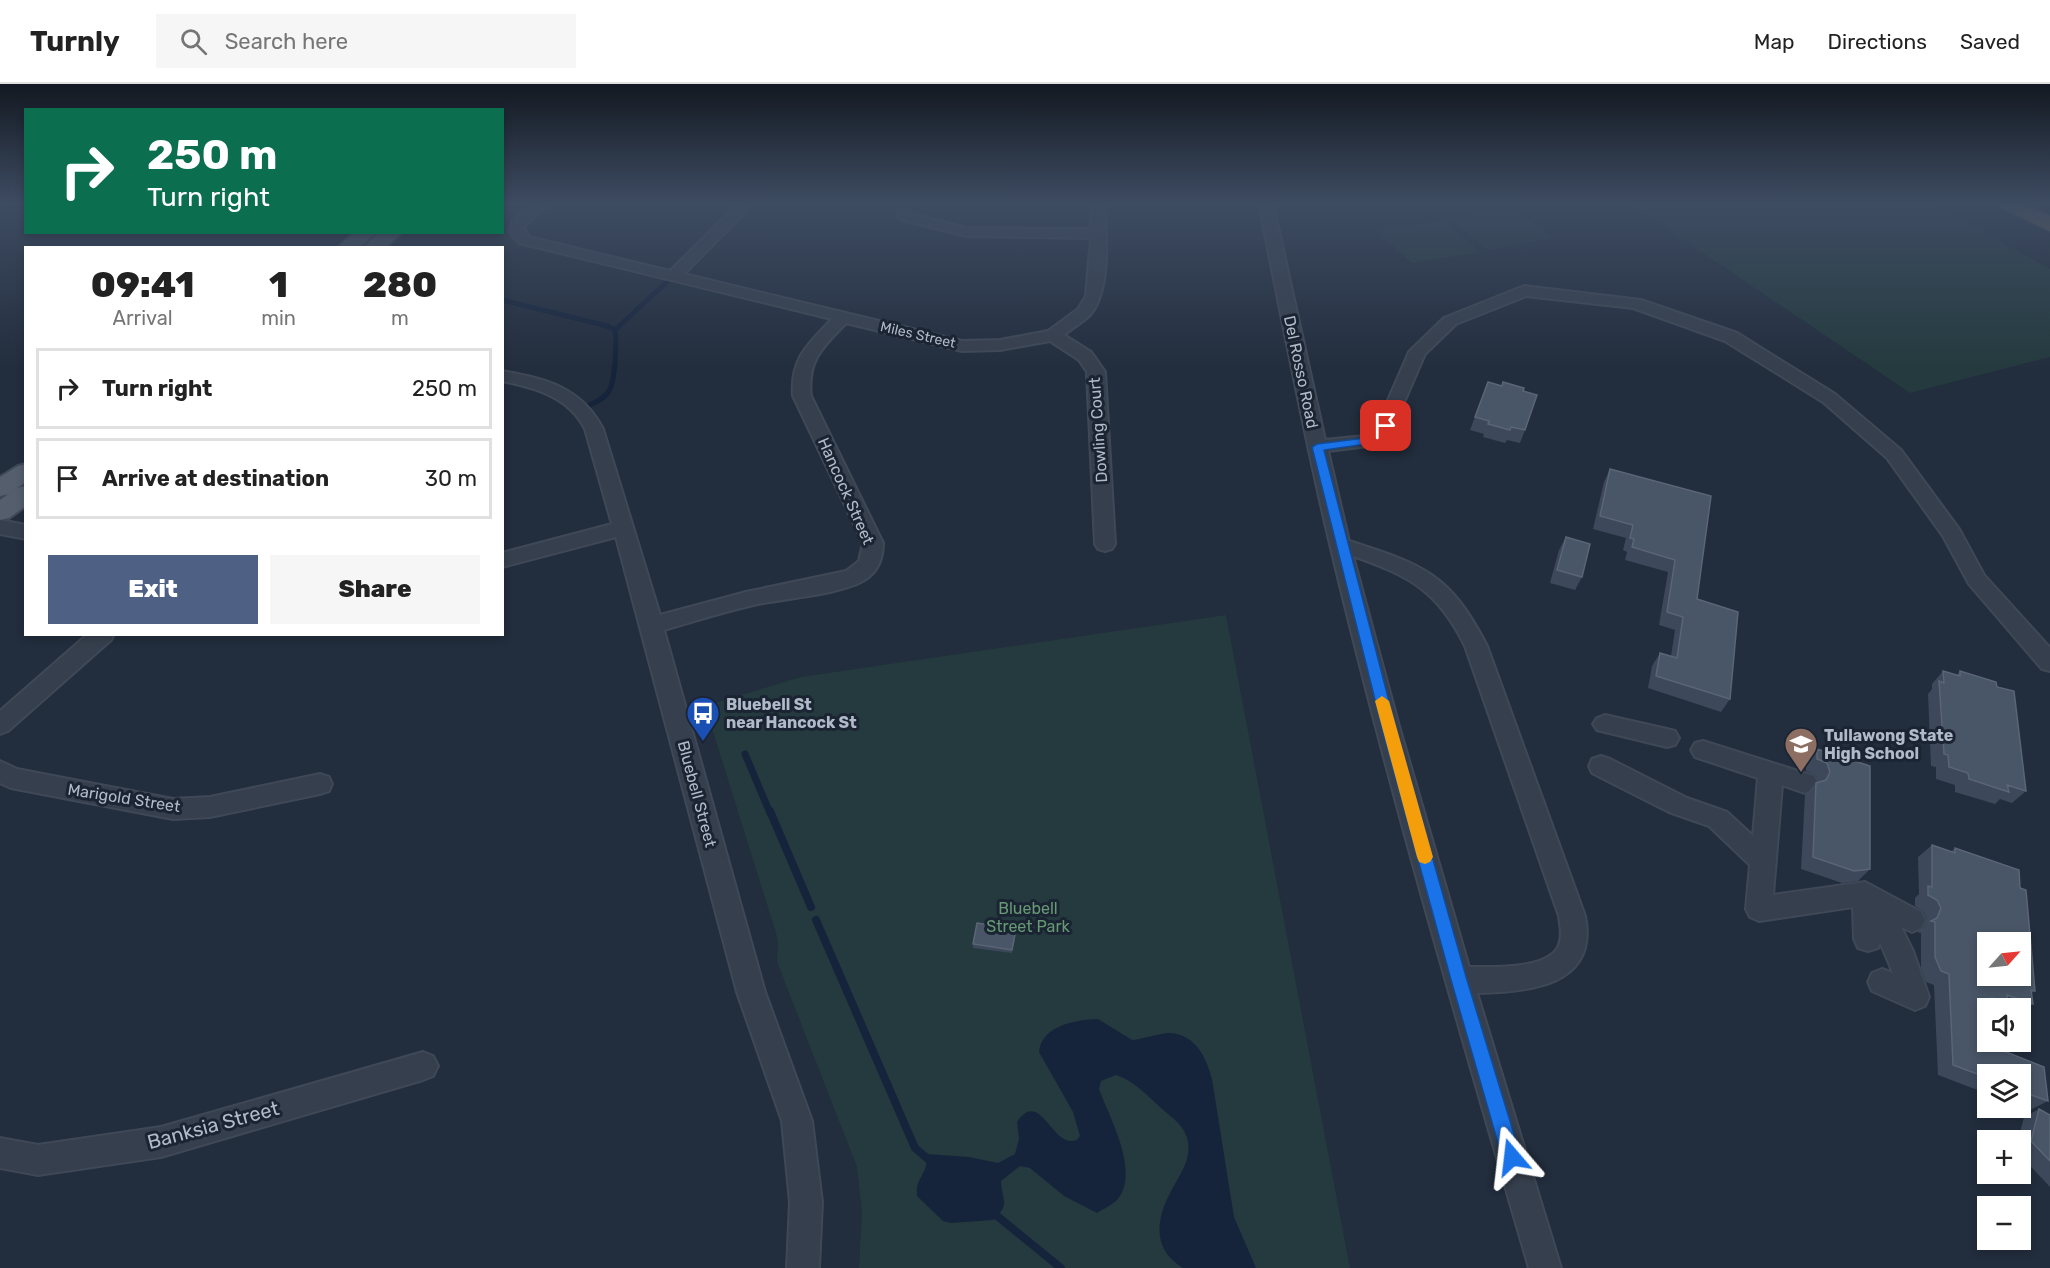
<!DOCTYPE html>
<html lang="en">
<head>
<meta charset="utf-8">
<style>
	:root { --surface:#fff; --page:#f6f6f6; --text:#222; --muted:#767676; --line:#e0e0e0; --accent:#4e6184 }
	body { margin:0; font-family:Rubik,sans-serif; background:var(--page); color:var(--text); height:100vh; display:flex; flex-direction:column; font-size:22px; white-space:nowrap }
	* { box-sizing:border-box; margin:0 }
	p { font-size:20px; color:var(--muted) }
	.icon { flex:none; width:33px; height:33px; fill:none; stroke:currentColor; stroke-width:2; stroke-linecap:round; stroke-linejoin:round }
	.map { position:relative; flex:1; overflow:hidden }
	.panel { position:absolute; left:24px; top:162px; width:480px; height:390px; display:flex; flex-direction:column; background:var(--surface); border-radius:0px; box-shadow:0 3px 9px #0003 }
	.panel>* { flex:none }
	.top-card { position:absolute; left:24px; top:24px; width:480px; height:126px; border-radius:0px; box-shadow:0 3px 9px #0003; background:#0b6e4f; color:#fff; overflow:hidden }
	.needle { width:39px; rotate:63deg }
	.controls { position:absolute; left:1977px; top:848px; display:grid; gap:12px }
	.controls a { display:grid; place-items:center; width:54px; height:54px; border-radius:0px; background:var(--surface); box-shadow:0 3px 9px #0003; font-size:30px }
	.pin { position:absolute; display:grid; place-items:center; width:51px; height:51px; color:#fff; margin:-26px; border-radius:12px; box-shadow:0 3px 9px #0006 }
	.me { position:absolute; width:66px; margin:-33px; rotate:343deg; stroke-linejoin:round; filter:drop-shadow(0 0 4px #0008) }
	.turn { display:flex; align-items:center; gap:21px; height:126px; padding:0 24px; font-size:27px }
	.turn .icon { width:78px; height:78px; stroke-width:2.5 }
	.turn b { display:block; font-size:42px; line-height:51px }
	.eta { display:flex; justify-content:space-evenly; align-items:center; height:102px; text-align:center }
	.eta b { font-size:36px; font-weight:800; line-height:42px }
	.cta { display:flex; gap:12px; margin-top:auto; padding:12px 24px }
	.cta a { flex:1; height:69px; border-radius:0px; background:var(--accent); color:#fff; font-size:24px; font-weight:800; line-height:69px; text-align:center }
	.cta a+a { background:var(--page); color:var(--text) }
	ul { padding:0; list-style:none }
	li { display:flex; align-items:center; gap:18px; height:81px; margin:0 12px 9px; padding:0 12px; border:3px solid var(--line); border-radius:0px }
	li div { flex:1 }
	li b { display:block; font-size:22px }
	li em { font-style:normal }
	header { display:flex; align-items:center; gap:36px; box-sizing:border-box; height:84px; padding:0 30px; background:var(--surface); border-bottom:2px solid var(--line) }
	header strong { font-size:28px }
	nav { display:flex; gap:33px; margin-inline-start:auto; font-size:21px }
	.search { width:420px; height:54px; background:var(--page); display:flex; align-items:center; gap:15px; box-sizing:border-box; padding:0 21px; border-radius:0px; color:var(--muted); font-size:22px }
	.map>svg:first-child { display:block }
</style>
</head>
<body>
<header>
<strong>Turnly</strong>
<div class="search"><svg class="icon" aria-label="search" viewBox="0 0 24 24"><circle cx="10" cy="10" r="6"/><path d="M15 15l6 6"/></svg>Search here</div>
<nav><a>Map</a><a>Directions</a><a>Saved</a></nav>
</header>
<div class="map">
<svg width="2050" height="1184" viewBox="0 0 2050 1184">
	<rect width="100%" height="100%" fill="#222d3d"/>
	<g fill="#243a3e">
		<path d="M1631,120H1933L2050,185V273L1910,309Z"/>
		<path d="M1514,124L1552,154L1487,166L1450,135Z"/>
		<path d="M1443,136L1480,168L1412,179L1377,147Z"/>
		<path d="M1226,531L1350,1184H859L862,1128L857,1083L777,878L778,859L776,849L705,622L801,593Z"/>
	</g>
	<path fill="#15243b" d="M1098,935L1132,956C1144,955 1159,949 1170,949C1196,951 1206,973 1212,995L1234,1133L1256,1184H1183C1154,1167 1155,1139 1169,1111C1178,1092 1195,1074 1186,1051C1181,1039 1170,1032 1161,1024C1147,1011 1134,997 1116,991L1101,997L1099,1005C1109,1033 1141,1088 1117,1116C1112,1121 1103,1125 1097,1129L1064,1112L1030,1084L1020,1082L1001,1097C1002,1118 1011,1119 993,1136L951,1139L943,1137L917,1112C915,1093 928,1092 927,1070L969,1073L998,1079L1015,1070L1019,1055L1017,1038C1041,1003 1052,1066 1077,1056L1080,1052L1073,1028L1039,968C1042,941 1076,936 1098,935Z"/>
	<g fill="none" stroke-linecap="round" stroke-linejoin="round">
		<g stroke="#15243b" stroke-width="5">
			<path d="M502,216L607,242L615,246C617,257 615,298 609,307C604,316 591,320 582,325"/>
			<path d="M615,246L673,192"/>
		</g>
		<path stroke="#15243b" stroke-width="7" d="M745,670L770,729"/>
		<g stroke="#15243b" stroke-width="8">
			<path d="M770,727L811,823"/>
			<path d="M816,836L915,1064L934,1080"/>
			<path d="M991,1127L1061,1184"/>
		</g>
		<defs>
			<g id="minor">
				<path d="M534,120H550L525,141L524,146L529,153L670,187L738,120H753L684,190L962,257L1000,256L1048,247L1078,225L1086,212L1091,154L966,152L899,135L897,132L899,129L904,128L966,144L1091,145V120H1105C1106,150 1111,207 1090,231C1083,238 1072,244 1064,251L1091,268L1105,288L1115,460L1112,465L1105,467L1098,465L1095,460L1087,288L1079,276L1050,257L1000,266L962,267L846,239C823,263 807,276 811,312L883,459C883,471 879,484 870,492C850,510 786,514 758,520C726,527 695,537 664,546L765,908L812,1037L822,1118L819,1184H787L790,1118L782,1037L737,908L616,453L502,483V469L612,440L585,345C569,313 536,304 502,297V287C546,295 581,303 603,345L660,531L746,508L846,487L859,477L863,459L793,312C790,275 808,260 832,235L519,159L509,147L513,136Z"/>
				<path d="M1259,120H1273L1325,356L1364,352L1378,339L1409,268L1444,234L1524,202L1641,216L1737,249L1835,310L1901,366L1959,445L1984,491L2050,564V587L2042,585L1969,500L1943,452L1887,374L1823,318L1725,257L1633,224L1526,212L1456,240L1425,270L1392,346L1376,361L1328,367L1349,457C1424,481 1450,490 1487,562L1585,832C1599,902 1529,908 1477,909L1561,1184H1529C1459,944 1388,704 1330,460C1303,347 1282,234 1259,120ZM1353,472C1410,492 1438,507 1465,562L1559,832C1560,841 1563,851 1559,861C1549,886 1492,883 1469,883L1399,642Z"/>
				<path d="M0,436L26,441V455L0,450Z"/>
				<path d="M88,550H114L111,556L8,647L0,650V627Z"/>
				<path d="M1605,631L1667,645L1675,647L1679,654L1675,661L1667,663L1597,646L1593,640L1597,634Z"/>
				<path d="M1703,657L1814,692L1817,699L1814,706L1805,709L1782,701L1773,811L1865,798L1921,828L1925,836L1921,844L1912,848L1901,843L1913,867L1929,913L1925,922L1915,926L1872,907L1868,898L1872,889L1882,885L1893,889L1880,858L1878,864L1868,867L1858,864L1854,855L1853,823L1759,837L1750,833L1746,825L1750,781L1709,742L1669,728L1592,689L1589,682L1592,675L1601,672L1610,675L1687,714L1727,728L1753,752L1758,694L1695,673L1691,666L1695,659Z"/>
				<path d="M0,677L17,685L173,715L210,713L320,690L329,693L332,700L329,707L320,710L210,733L173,735L11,704L0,699Z"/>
				<path d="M423,968L433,972L438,982L433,992L423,996L161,1073L38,1091L0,1084V1054L38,1061L161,1043Z"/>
			</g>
			<g id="major">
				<path d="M355,148H377L359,164H337Z"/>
				<path d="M380,148H402L385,164H363Z"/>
				<path d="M26,380V398L9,410L0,412V393L18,382Z"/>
				<path d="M26,402V422L9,434L0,436V416L17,404Z"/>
			</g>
			<path id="highway" d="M1999,120H2025L2050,132V147L2003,124Z"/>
		</defs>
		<use href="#minor" stroke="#3f4856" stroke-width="4"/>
		<use href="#major" stroke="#3f4856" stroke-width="4"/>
		<use href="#highway" stroke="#414a58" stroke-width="3"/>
		<use href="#minor" fill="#363f4d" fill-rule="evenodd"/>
		<use href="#major" fill="#545e6d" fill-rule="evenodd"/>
		<use href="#highway" fill="#736753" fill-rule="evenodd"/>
	</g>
	<g fill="#3d495b">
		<path d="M1488,298L1523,307L1525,346L1520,359L1507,356L1505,359L1483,353L1484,350L1470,346Z"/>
		<path d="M1610,385L1711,412L1697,515L1730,615L1721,628L1648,604L1652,582L1660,569L1671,572L1675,546L1659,541L1668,488L1625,476L1627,468L1623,466L1626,454L1593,445L1604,398Z"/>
		<path d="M1566,453L1582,493L1575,506L1550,499L1559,466Z"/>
		<path d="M1943,587L1957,591L1960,587L1997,603L2026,707L2012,719L2000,715L1995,720L1955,708V701L1936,695V683L1931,682L1928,610L1932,605V600Z"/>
		<path d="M1817,665L1870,682V785L1858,797L1842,799L1801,785L1805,711L1816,699L1818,698L1816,691L1806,687V678Z"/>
		<path d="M1932,761L1950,768L1955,764L2020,804L2035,907L2032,909L2033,920L2020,928V924H1988L1996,964L2048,1017L2030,1026L2020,1023V990H1988V1010L1938,991L1934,901L1926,898L1921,884V849L1917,848L1924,843L1927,835L1923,827L1915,822V814L1919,810L1918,773Z"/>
		<path d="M1016,848L1012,869L973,864V860Z"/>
		<path d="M2039,1025L2050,1031V1103L2020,1071V1056H2018L2024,1033Z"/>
	</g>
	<g fill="#495667" stroke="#5a6576" stroke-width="1.5" fill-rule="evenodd">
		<path d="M1488,298L1502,302L1503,298L1524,304L1523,307L1537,311L1525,346L1511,343L1510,346L1488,340L1489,337L1475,333Z"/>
		<path d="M1610,385L1711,412L1697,515L1738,528L1730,615L1656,592L1660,569L1677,574L1683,533L1667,528L1675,476L1632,463L1634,455L1630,454L1633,441L1600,432Z"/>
		<path d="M1566,453L1590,460L1582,493L1557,486Z"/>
		<path d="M1943,587L1960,592V587L1996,598L1997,603L2014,607L2026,707L2007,701L2009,708L1969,695L1968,689L1949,683L1948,671L1944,670L1939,597L1944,599Z"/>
		<path d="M1817,665L1870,682V785L1854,787L1813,773L1816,699L1826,696L1830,688L1827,679L1817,675Z"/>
		<path d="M1932,761L1955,769V764L2019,786L2020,804L2026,806L2035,907L2031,906L2033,920L2007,911L2008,920L1992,914L1993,924H1988V957H1995L1996,964L2044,983L2048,1017L2020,1007V990H1988V994L1953,981L1949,890L1941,887L1935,873V838L1931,837L1937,834L1941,824L1937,816L1928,811V802L1932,803ZM1988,858H2020V891H1988Z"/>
		<path d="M977,839L1016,845L1012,866L973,860Z"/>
		<path d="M2039,1025L2050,1031V1077L2031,1057Z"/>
	</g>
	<linearGradient id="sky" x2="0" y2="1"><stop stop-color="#131922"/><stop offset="0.42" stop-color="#3e4c62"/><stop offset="1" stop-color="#3e4c62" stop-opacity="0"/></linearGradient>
	<rect width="2050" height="285" fill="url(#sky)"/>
	<path fill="#1a73e8" stroke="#114b97" stroke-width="1.5" d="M1386,338L1391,342L1373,359L1324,366L1397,648L1467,896L1521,1073L1518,1080L1512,1082L1505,1080L1502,1073L1451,896L1383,648L1312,363L1317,360L1365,354Z"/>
	<path fill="#f59e0b" d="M1382,612L1389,617L1433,773L1430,778L1425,780L1419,778L1417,773L1375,617Z"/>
	<defs>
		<symbol id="bus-pin" viewBox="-11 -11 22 30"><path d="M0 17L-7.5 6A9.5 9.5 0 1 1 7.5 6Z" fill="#1a4fb4" stroke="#1b2432"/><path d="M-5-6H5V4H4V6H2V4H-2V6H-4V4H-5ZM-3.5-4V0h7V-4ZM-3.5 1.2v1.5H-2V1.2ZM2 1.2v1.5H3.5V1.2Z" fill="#fff"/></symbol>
		<symbol id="school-pin" viewBox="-11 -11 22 30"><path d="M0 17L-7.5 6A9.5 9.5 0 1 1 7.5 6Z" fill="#8d6e63" stroke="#1b2432"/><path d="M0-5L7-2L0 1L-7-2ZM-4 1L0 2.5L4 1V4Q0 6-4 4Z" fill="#fff"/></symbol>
	</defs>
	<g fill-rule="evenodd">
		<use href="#bus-pin" x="684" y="610" width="38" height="52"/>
		<use href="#school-pin" x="1782" y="641" width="38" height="52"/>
	</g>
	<g text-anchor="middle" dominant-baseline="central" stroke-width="6" stroke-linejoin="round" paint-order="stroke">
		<g font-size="14" fill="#b1bac8" stroke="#1b2432">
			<text transform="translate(918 251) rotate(13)">Miles Street</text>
		</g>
		<g font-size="16" fill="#b1bac8" stroke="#1b2432">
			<text transform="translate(1301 288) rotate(78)">Del Rosso Road</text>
			<text transform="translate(1098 346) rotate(-94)">Dowling Court</text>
			<text transform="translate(846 407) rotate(66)">Hancock Street</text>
			<text transform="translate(697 710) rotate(75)">Bluebell Street</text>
			<text transform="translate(124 714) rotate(9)">Marigold Street</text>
		</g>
		<g font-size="16" font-weight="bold" fill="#b1bac8" stroke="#1b2432" text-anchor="start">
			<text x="726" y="620">Bluebell St<tspan x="726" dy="18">near Hancock St</tspan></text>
			<text x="1824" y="651">Tullawong State<tspan x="1824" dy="18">High School</tspan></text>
		</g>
		<g font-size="16" fill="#679a74" stroke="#1b2432">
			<text x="1028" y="824">Bluebell<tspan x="1028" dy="18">Street Park</tspan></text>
		</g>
		<g font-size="20" fill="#b1bac8" stroke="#1b2432">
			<text transform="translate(213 1041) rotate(-15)">Banksia Street</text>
		</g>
	</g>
</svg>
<div class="controls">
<a><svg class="needle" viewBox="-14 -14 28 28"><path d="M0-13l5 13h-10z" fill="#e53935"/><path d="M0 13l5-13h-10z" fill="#767676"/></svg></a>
<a><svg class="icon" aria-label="sound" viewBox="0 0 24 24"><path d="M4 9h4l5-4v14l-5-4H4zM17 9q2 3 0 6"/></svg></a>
<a><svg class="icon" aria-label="layers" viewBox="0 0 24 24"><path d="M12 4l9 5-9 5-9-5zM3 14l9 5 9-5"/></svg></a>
<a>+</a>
<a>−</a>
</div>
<div class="pin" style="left:1386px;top:342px;background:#d93025"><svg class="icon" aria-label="arrive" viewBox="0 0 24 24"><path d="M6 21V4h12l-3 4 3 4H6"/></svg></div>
<svg class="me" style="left:1512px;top:1073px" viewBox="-20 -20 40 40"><path d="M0-17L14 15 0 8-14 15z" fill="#1a73e8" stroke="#fff" stroke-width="4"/></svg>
<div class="top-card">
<div class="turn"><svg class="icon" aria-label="right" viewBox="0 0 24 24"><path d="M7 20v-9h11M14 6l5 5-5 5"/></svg><div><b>250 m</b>Turn right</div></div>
</div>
<section class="panel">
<div class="eta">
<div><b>09:41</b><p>Arrival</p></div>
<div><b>1</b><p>min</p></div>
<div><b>280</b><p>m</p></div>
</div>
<ul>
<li><svg class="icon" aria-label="right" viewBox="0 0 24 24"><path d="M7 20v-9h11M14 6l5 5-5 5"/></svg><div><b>Turn right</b></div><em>250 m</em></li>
<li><svg class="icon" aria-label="arrive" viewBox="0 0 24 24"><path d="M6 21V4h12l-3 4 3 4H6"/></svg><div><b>Arrive at destination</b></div><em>30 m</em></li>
</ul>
<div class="cta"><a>Exit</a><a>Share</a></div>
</section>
</div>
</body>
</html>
